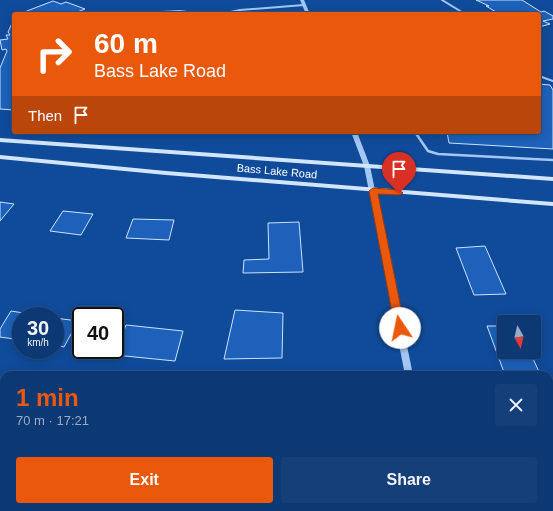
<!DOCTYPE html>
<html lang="en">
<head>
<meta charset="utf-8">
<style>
	:root { --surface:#0c3874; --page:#153f79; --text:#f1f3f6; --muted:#9aacc5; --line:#2c5286; --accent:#ea580c }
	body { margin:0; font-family:Helvetica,sans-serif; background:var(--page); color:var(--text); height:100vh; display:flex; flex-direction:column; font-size:15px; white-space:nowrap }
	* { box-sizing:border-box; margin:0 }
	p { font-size:13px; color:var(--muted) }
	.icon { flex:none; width:22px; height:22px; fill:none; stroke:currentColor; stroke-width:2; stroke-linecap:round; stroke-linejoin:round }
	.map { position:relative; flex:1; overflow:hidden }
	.sheet { position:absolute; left:0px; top:371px; width:553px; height:140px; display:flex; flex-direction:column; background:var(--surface); border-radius:12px 12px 0 0; box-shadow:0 2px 10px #0003,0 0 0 1px var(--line) }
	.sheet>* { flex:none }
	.hud { position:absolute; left:12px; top:12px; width:529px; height:122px; border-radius:4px; box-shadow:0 2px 10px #0003,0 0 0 1px var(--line); background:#ea580c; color:#fff; overflow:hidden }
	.needle { width:26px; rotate:172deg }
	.fabs { position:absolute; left:497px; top:315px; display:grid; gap:8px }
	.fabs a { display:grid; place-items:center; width:44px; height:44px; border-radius:4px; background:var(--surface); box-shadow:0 2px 10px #0003,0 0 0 1px var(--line); font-size:20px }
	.speed { position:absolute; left:12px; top:307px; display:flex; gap:8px; font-size:20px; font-weight:700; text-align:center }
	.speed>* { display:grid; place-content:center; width:52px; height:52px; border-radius:50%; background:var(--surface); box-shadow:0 2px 10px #0003,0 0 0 1px var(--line); line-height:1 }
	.speed small { font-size:10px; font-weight:400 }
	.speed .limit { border:2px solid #111; border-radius:6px; background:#fff; color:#111 }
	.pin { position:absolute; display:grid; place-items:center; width:34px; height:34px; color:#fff; margin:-41px -17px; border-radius:50% 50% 50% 0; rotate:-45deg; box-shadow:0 0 4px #0007 }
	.pin .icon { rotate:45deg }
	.me { position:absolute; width:44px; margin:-22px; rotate:349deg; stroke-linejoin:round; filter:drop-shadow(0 0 3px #0008) }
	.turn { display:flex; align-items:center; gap:14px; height:84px; padding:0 16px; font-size:18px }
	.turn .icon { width:52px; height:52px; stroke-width:2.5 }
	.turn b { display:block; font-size:28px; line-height:34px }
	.then { display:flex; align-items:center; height:38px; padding:0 16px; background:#0003; gap:8px; font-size:15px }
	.round { display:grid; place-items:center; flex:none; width:42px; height:42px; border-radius:4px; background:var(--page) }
	.overview { display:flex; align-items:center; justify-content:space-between; height:68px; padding:0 16px }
	h1 { font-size:24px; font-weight:800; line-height:30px; color:var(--accent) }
	.primary-button { display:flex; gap:8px; margin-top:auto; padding:8px 16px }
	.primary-button a { flex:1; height:46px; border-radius:4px; background:var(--accent); color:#fff; font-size:16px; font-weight:800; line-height:46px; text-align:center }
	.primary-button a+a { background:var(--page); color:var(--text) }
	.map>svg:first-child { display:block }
</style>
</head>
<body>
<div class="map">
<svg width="553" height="511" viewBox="0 0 553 511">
	<rect width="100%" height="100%" fill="#104b9a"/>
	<g fill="#1d61ba" stroke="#cbe2fe">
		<path d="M476,0H522L541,12L544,11L553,16V19L543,21L550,24L539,27V14H502L498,12H496L486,6H489Z"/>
		<path d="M53,1L61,4L66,2L85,9L72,14H19Z"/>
		<path d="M14,19V110L0,109V68L7,51L6,49L2,50L0,40L8,39L6,35H10L8,32Z"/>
		<path d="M539,84L550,85L553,90V149L449,143L447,132H539Z"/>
		<path d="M0,202L14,204L0,221Z"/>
		<path d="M63,211L93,214L81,235L50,231Z"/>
		<path d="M133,219L174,220L169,240L126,238Z"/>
		<path d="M299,222L303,272L243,273L244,260L269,259L268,223Z"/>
		<path d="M485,246L506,294L474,295L456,248Z"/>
		<path d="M235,310L283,313L282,358L224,359Z"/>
		<path d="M11,311L43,316H21V340L0,337V329Z"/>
		<path d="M55,318L78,321L64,347L55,345Z"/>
		<path d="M126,325L183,331L175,361L115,355Z"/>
		<path d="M487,326H504V352H530L540,374L505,375Z"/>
		<path d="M553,457V478L549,470V458Z"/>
		<path d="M4,475V507H54V508L0,509V485Z"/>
		<rect x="161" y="507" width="73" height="4"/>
		<rect x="258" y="507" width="40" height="4"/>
		<path d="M316,507H360L361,511H317Z"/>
	</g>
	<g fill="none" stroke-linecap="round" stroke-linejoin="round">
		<g stroke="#a2c7f5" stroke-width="2">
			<path d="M442,0L465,14"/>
			<path d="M127,14L180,11L201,14"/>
			<path d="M221,14L240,10L304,5"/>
			<path d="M539,76L553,81"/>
		</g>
		<path stroke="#a2c7f5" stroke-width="2.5" d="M415,132L428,151L438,154L553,160"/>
		<path stroke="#a2c7f5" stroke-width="5" d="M0,399H4"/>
		<g fill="#a2c7f5" fill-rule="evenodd">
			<path d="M300,0H304L310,14H306Z"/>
			<path d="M351,132H357L370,166L413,375H405L364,166Z"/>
			<path d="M452,507H462L463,511H453Z"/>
		</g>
		<g fill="#d2e5fe" fill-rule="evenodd">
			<path d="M0,138L553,177V181L0,142Z"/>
			<path d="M0,155L166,171L553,202V206L166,175L0,159Z"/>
		</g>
	</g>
	<path fill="#ea580c" stroke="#983908" d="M373,188L399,190L403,193L399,195L378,194L405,328L403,331H396L395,328L369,191Z"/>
	<g text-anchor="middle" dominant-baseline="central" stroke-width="4" stroke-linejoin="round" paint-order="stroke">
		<g font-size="11" fill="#fff" stroke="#104b9a">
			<text transform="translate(277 171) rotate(5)">Bass Lake Road</text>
		</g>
	</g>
</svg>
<div class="fabs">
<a><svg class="needle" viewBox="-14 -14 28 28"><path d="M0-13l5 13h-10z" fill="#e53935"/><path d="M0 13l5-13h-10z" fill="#9aacc5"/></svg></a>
</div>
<div class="speed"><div>30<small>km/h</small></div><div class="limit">40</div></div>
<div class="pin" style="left:399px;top:193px;background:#d93025"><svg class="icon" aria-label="arrive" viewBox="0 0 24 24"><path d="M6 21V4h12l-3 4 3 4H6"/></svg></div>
<svg class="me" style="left:400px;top:328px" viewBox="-20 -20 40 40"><circle r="19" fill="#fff"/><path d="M0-13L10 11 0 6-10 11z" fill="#ea580c"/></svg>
<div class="hud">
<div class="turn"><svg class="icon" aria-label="right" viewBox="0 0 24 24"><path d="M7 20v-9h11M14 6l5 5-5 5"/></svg><div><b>60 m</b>Bass Lake Road</div></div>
<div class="then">Then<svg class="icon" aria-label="arrive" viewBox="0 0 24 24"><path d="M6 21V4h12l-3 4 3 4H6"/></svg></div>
</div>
<section class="sheet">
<div class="overview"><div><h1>1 min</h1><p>70 m · 17:21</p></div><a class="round"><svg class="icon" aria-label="close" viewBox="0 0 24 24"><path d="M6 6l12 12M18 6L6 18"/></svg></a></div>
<div class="primary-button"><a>Exit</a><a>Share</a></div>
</section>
</div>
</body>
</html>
